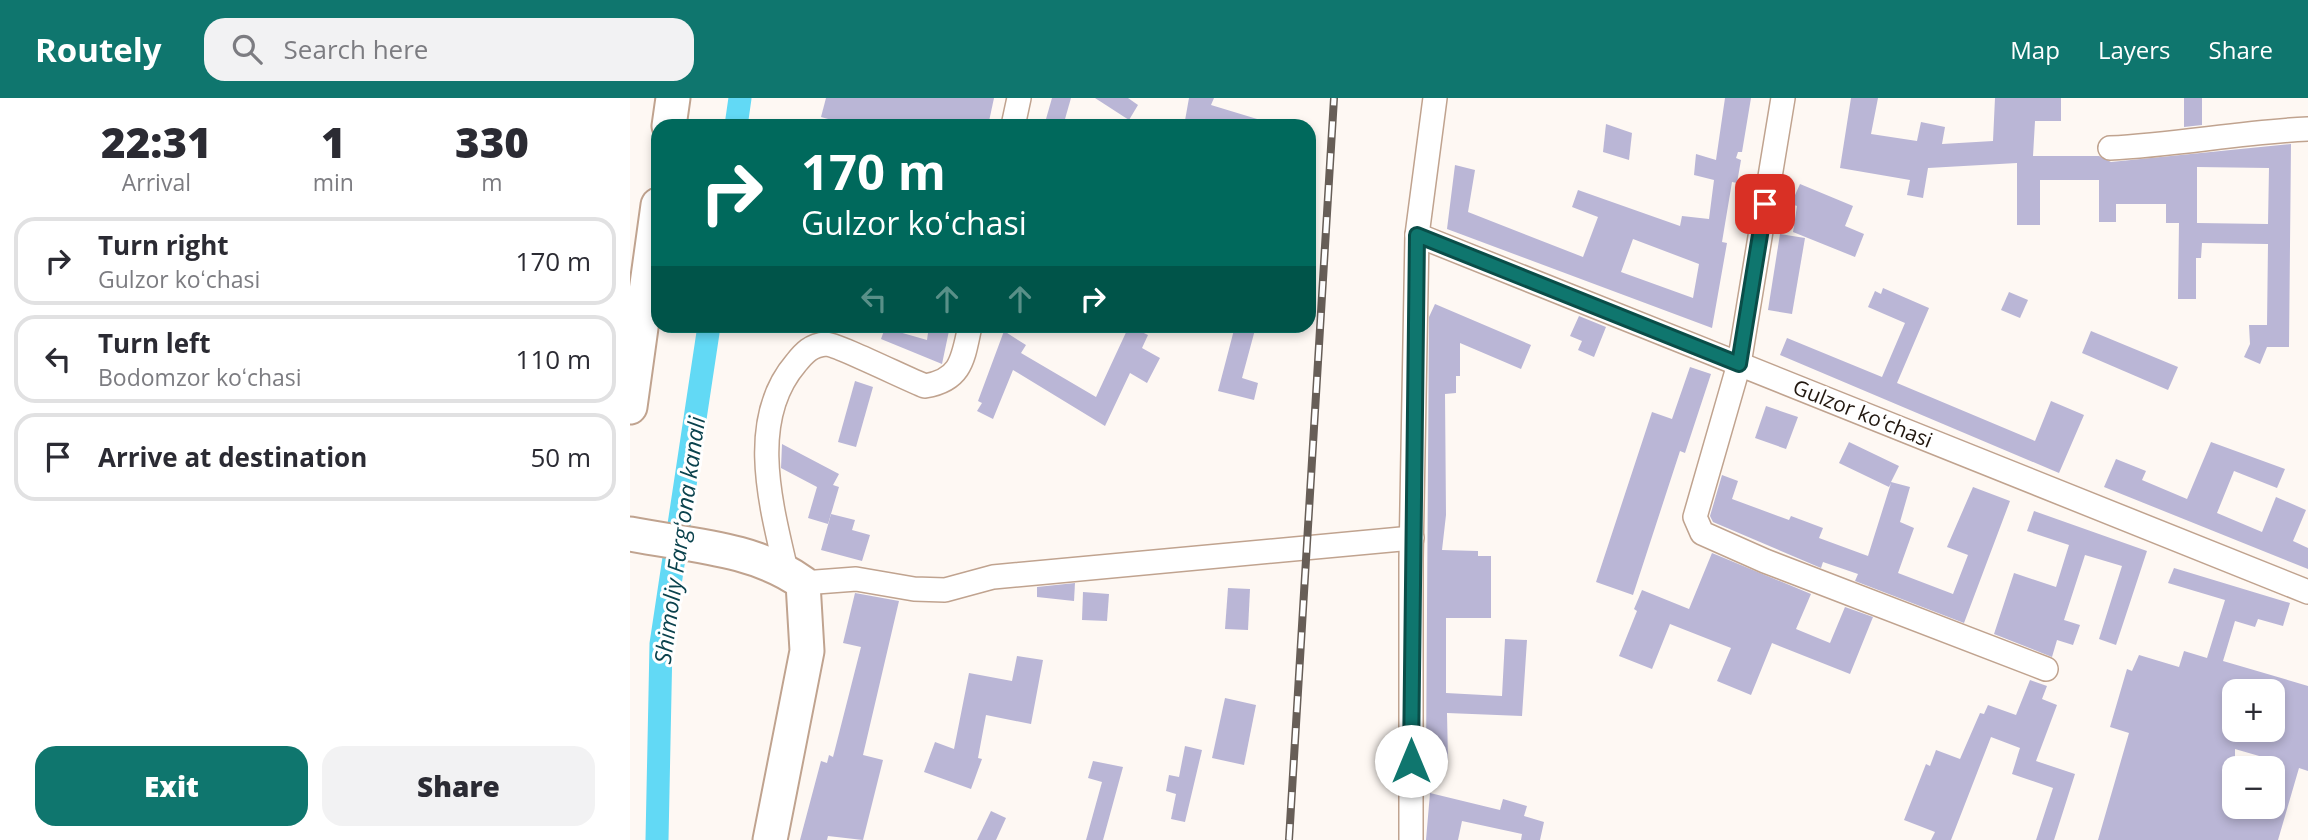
<!DOCTYPE html>
<html lang="en">
<head>
<meta charset="utf-8">
<style>
	:root { --surface:#fff; --page:#f2f2f3; --text:#2b2b33; --muted:#7c7c81; --line:#e1e1e2; --accent:#0f766e }
	body { margin:0; font-family:"Open Sans",sans-serif; background:var(--page); color:var(--text); height:100vh; display:flex; flex-direction:column; font-size:26px; white-space:nowrap }
	* { box-sizing:border-box; margin:0 }
	p { font-size:23px; color:var(--muted) }
	.icon { flex:none; width:38px; height:38px; fill:none; stroke:currentColor; stroke-width:2; stroke-linecap:round; stroke-linejoin:round }
	.map { position:relative; flex:1; overflow:hidden }
	.details { display:flex; flex-direction:column; background:var(--surface); width:630px }
	.details>* { flex:none }
	.guide { position:absolute; left:21px; top:21px; width:665px; height:214px; border-radius:21px; box-shadow:0 4px 10px #0003; background:#00695c; color:#fff; overflow:hidden }
	.tools { position:absolute; left:1592px; top:581px; display:grid; gap:14px }
	.tools a { display:grid; place-items:center; width:63px; height:63px; border-radius:14px; background:var(--surface); box-shadow:0 4px 10px #0003; font-size:35px }
	.pin { position:absolute; display:grid; place-items:center; width:60px; height:60px; color:#fff; margin:-30px; border-radius:14px; box-shadow:0 4px 10px #0006 }
	.me { position:absolute; width:77px; margin:-38px; rotate:0deg; stroke-linejoin:round; filter:drop-shadow(0 0 5px #0008) }
	.turn { display:flex; align-items:center; gap:24px; height:147px; padding:0 35px; font-size:32px }
	.turn .icon { width:91px; height:91px; stroke-width:2.5 }
	.turn b { display:block; font-size:49px; line-height:60px }
	.lanes { display:flex; align-items:center; height:66px; padding:0 35px; background:#0003; justify-content:center; gap:35px; direction:ltr }
	.lanes .off { opacity:.35 }
	.eta { display:flex; justify-content:space-evenly; align-items:center; height:119px; text-align:center }
	.eta b { font-size:42px; font-weight:800; line-height:49px }
	.primary-button { display:flex; gap:14px; margin-top:auto; padding:14px 35px }
	.primary-button a { flex:1; height:80px; border-radius:21px; background:var(--accent); color:#fff; font-size:28px; font-weight:800; line-height:80px; text-align:center }
	.primary-button a+a { background:var(--page); color:var(--text) }
	ul { padding:0; list-style:none }
	li { display:flex; align-items:center; gap:21px; height:88px; margin:0 14px 10px; padding:0 21px; border:4px solid var(--line); border-radius:21px }
	li div { flex:1 }
	li b { display:block; font-size:26px }
	li em { font-style:normal }
	header { display:flex; align-items:center; gap:42px; box-sizing:border-box; height:98px; padding:0 35px; background:var(--accent); color:#fff }
	header strong { font-size:33px }
	nav { display:flex; gap:38px; margin-inline-start:auto; font-size:24px }
	.search { width:490px; height:63px; background:var(--page); display:flex; align-items:center; gap:18px; box-sizing:border-box; padding:0 24px; border-radius:21px; color:var(--muted); font-size:26px }
	main { display:flex; flex:1; min-height:0 }
	.map>svg:first-child { display:block }
</style>
</head>
<body>
<header>
<strong>Routely</strong>
<div class="search"><svg class="icon" aria-label="search" viewBox="0 0 24 24"><circle cx="10" cy="10" r="6"/><path d="M15 15l6 6"/></svg>Search here</div>
<nav><a>Map</a><a>Layers</a><a>Share</a></nav>
</header>
<main>
<section class="details">
<div class="eta">
<div><b>22:31</b><p>Arrival</p></div>
<div><b>1</b><p>min</p></div>
<div><b>330</b><p>m</p></div>
</div>
<ul>
<li><svg class="icon" aria-label="right" viewBox="0 0 24 24"><path d="M7 20v-9h11M14 6l5 5-5 5"/></svg><div><b>Turn right</b><p>Gulzor koʻchasi</p></div><em>170 m</em></li>
<li><svg class="icon" aria-label="left" viewBox="0 0 24 24"><path d="M17 20v-9H6M10 6l-5 5 5 5"/></svg><div><b>Turn left</b><p>Bodomzor koʻchasi</p></div><em>110 m</em></li>
<li><svg class="icon" aria-label="arrive" viewBox="0 0 24 24"><path d="M6 21V4h12l-3 4 3 4H6"/></svg><div><b>Arrive at destination</b></div><em>50 m</em></li>
</ul>
<div class="primary-button"><a>Exit</a><a>Share</a></div>
</section>
<div class="map">
<svg width="1678" height="742" viewBox="0 0 1678 742">
	<rect width="100%" height="100%" fill="#fef8f3"/>
	<g fill="none" stroke-linecap="round" stroke-linejoin="round">
		<g stroke="#62d9f5" stroke-width="23">
			<path d="M106,28L110,0"/>
			<path d="M27,742L31,546L79,228"/>
		</g>
	</g>
	<g fill="#bab6d6" fill-rule="evenodd">
		<path d="M196,0H364L358,28H223L191,19Z"/>
		<path d="M422,0H441L433,28H414Z"/>
		<path d="M465,0H498L508,7L499,22Z"/>
		<path d="M559,0H584L581,7L637,24L636,28H554Z"/>
		<path d="M1095,0H1121L1112,54H1108L1106,60L1111,62L1107,85L1102,84L1092,144L1097,145L1082,230L817,131L825,67L845,72L838,114L953,159L968,119L942,109L948,92L1050,128L1052,118L1079,121L1084,82L1064,77L1066,56L1086,62ZM1003,141L1069,166L1063,200L991,174Z"/>
		<path d="M1221,0H1248L1241,36L1287,43L1291,24L1315,29L1312,46L1363,43L1365,0H1431V23H1405L1403,58H1469L1481,64L1661,46L1659,249H1637L1630,266L1614,259L1620,246L1619,227H1637L1638,146L1572,145L1571,160H1566V201H1548L1549,125H1536V106H1486V124H1469V82H1410V127H1387V65L1298,70L1293,100L1277,97L1280,82L1210,70ZM1567,69L1639,70L1638,126L1567,125Z"/>
		<path d="M1554,0H1572V27L1554,29Z"/>
		<path d="M976,26L1002,35L999,62L973,54Z"/>
		<path d="M1170,86L1223,108L1215,128L1234,136L1225,159L1163,134L1167,108L1161,106Z"/>
		<path d="M1150,136L1175,140L1162,216L1138,212Z"/>
		<path d="M1253,190L1299,210L1267,285L1405,343L1421,303L1454,317L1429,375L1150,257L1157,240L1252,279L1275,225L1238,209L1245,193L1251,196Z"/>
		<path d="M1379,194L1398,202L1390,220L1371,212Z"/>
		<path d="M805,206L901,247L891,271L830,245V278H826V295L815,296L816,417L812,452L848,453V458H861V520H816V595L872,598L875,541L897,542L892,618L817,615L818,662L796,661L799,219Z"/>
		<path d="M949,218L976,229L964,259L948,252L952,243L940,238Z"/>
		<path d="M299,228H320L312,266L251,241L255,230L297,242Z"/>
		<path d="M499,228L518,237L512,250L530,260L517,285L500,275L475,328L383,272L363,321L347,313L352,305L348,303L374,233L396,247L391,255L466,299Z"/>
		<path d="M605,228H626L612,280L628,285L624,302L588,293Z"/>
		<path d="M1461,233L1548,269L1538,292L1452,255Z"/>
		<path d="M1060,269L1081,276L1055,355L1050,353L1003,497L966,484L1022,314L1042,321Z"/>
		<path d="M225,283L243,289L226,349L208,344Z"/>
		<path d="M1136,308L1168,319L1156,351L1125,340Z"/>
		<path d="M1219,344L1269,368L1261,384L1280,389L1270,424L1284,430L1268,475L1323,496L1338,457L1317,449L1343,389L1380,403L1334,525L1225,483L1228,476L1193,464L1191,470L1083,424L1080,418L1092,377L1108,383L1102,401L1159,422L1161,418L1193,430L1189,440L1238,458L1261,385L1259,389L1209,365Z"/>
		<path d="M1581,344L1655,371L1647,390L1604,373L1587,415L1632,434L1646,399L1676,412L1663,443L1678,450V471L1474,389L1486,361L1516,373L1512,382L1557,401Z"/>
		<path d="M152,346L209,376L203,387L209,389L198,426L178,420L187,389L151,370Z"/>
		<path d="M1404,413L1517,453L1486,547L1469,541L1492,468L1455,457L1434,522L1450,527L1443,547L1427,542L1422,559L1364,536L1384,475L1426,489L1439,447L1397,433Z"/>
		<path d="M201,416L225,422L222,432L240,437L232,463L191,452Z"/>
		<path d="M1082,455L1181,496L1166,531L1200,545L1215,509L1243,519L1220,576L1142,545L1121,597L1087,583L1101,550L1040,526L1022,571L989,558L1007,513L1004,511L1012,492L1059,511Z"/>
		<path d="M1544,470L1660,505L1653,528L1628,521L1625,529L1605,523L1593,563L1678,588V673L1669,670L1648,742H1468L1499,635L1480,629L1497,571L1502,573L1509,557L1549,569L1554,553L1577,560L1595,502L1538,485ZM1605,593H1643V632H1605ZM1605,651L1643,662V709H1605Z"/>
		<path d="M445,485L444,503L407,499V489Z"/>
		<path d="M598,490L620,491L618,532L595,531Z"/>
		<path d="M453,494L479,496L477,523L452,522Z"/>
		<path d="M225,495L269,503L233,657L253,662L233,742L198,738L197,742H170L191,663L197,665L199,657L203,659L231,549L213,545Z"/>
		<path d="M387,558L413,562L401,626L356,617L348,660L352,661L341,691L294,674L305,644L324,651L339,575L382,583Z"/>
		<path d="M1400,582L1417,588L1412,601L1427,607L1406,663L1445,676L1424,742H1406L1423,690L1382,676L1390,650L1361,639L1321,742H1301L1305,734L1274,722L1296,666L1300,668L1306,652L1330,661L1350,615L1354,616L1358,607L1386,617Z"/>
		<path d="M595,600L626,607L614,667L582,660Z"/>
		<path d="M555,648L572,652L555,724L541,721L546,696L536,693L539,677L549,679Z"/>
		<path d="M463,663L493,669L473,742H456L472,684L458,680Z"/>
		<path d="M800,695L870,712L873,701L897,708L894,718L914,724L910,742H891L892,736L832,723L828,742H796Z"/>
		<path d="M361,713L376,720L366,742H347Z"/>
	</g>
	<g fill="none" stroke-linecap="round" stroke-linejoin="round">
		<defs>
			<g id="street">
				<path d="M1153,0L1109,266L1065,419L1072,435L1135,463L1416,571"/>
				<path d="M383,28L389,0"/>
				<path d="M1480,50C1546,47 1611,34 1678,31"/>
				<path d="M787,137L1678,494"/>
				<path d="M156,472C141,407 117,322 166,265C174,255 181,247 196,246C206,246 279,282 295,288C332,282 333,260 340,228"/>
				<path d="M173,485L226,481L284,491L315,492L363,479L782,440"/>
				<path d="M781,742V461L787,137L805,0"/>
			</g>
			<g id="secondary">
				<path d="M39,28L43,0"/>
				<path d="M0,309L28,107"/>
				<path d="M0,436C57,447 125,450 173,485L177,553L140,742"/>
			</g>
		</defs>
		<use href="#street" stroke="#c0a38f" stroke-width="26"/>
		<use href="#secondary" stroke="#c0a38f" stroke-width="37"/>
		<use href="#street" stroke="#fff" stroke-width="23"/>
		<use href="#secondary" stroke="#fff" stroke-width="33"/>
		<defs>
			<path id="rail" d="M659,742L704,0"/>
		</defs>
		<use href="#rail" stroke="#675e57" stroke-width="8"/>
		<use href="#rail" stroke="#fff" stroke-width="5" stroke-dasharray="16" stroke-linecap="butt"/>
	</g>
	<g fill="none" stroke-linecap="round" stroke-linejoin="round">
		<defs>
			<path id="route" d="M781,663L787,137L1109,266L1135,106"/>
		</defs>
		<use href="#route" stroke="#0a4d48" stroke-width="18"/>
		<use href="#route" stroke="#0f766e" stroke-width="12"/>
	</g>
	<g text-anchor="middle" dominant-baseline="central" stroke-width="6" stroke-linejoin="round" paint-order="stroke">
		<g font-size="21" fill="#21170f" stroke="#fff">
			<text transform="translate(1233 315) rotate(22)">Gulzor koʻchasi</text>
		</g>
		<g font-size="23" font-style="italic" fill="#0a424d" stroke="#fff">
			<text transform="translate(49 442) rotate(-82)">Shimoliy Fargʻona kanali</text>
		</g>
	</g>
</svg>
<div class="tools">
<a>+</a>
<a>−</a>
</div>
<div class="pin" style="left:1135px;top:106px;background:#d93025"><svg class="icon" aria-label="arrive" viewBox="0 0 24 24"><path d="M6 21V4h12l-3 4 3 4H6"/></svg></div>
<svg class="me" style="left:781px;top:663px" viewBox="-20 -20 40 40"><circle r="19" fill="#fff"/><path d="M0-13L10 11 0 6-10 11z" fill="#0f766e"/></svg>
<div class="guide">
<div class="turn"><svg class="icon" aria-label="right" viewBox="0 0 24 24"><path d="M7 20v-9h11M14 6l5 5-5 5"/></svg><div><b>170 m</b>Gulzor koʻchasi</div></div>
<div class="lanes"><svg class="icon off" aria-label="left" viewBox="0 0 24 24"><path d="M17 20v-9H6M10 6l-5 5 5 5"/></svg><svg class="icon off" aria-label="ahead" viewBox="0 0 24 24"><path d="M12 20V5M6 11l6-6 6 6"/></svg><svg class="icon off" aria-label="ahead" viewBox="0 0 24 24"><path d="M12 20V5M6 11l6-6 6 6"/></svg><svg class="icon" aria-label="right" viewBox="0 0 24 24"><path d="M7 20v-9h11M14 6l5 5-5 5"/></svg></div>
</div>
</div>
</main>
</body>
</html>
